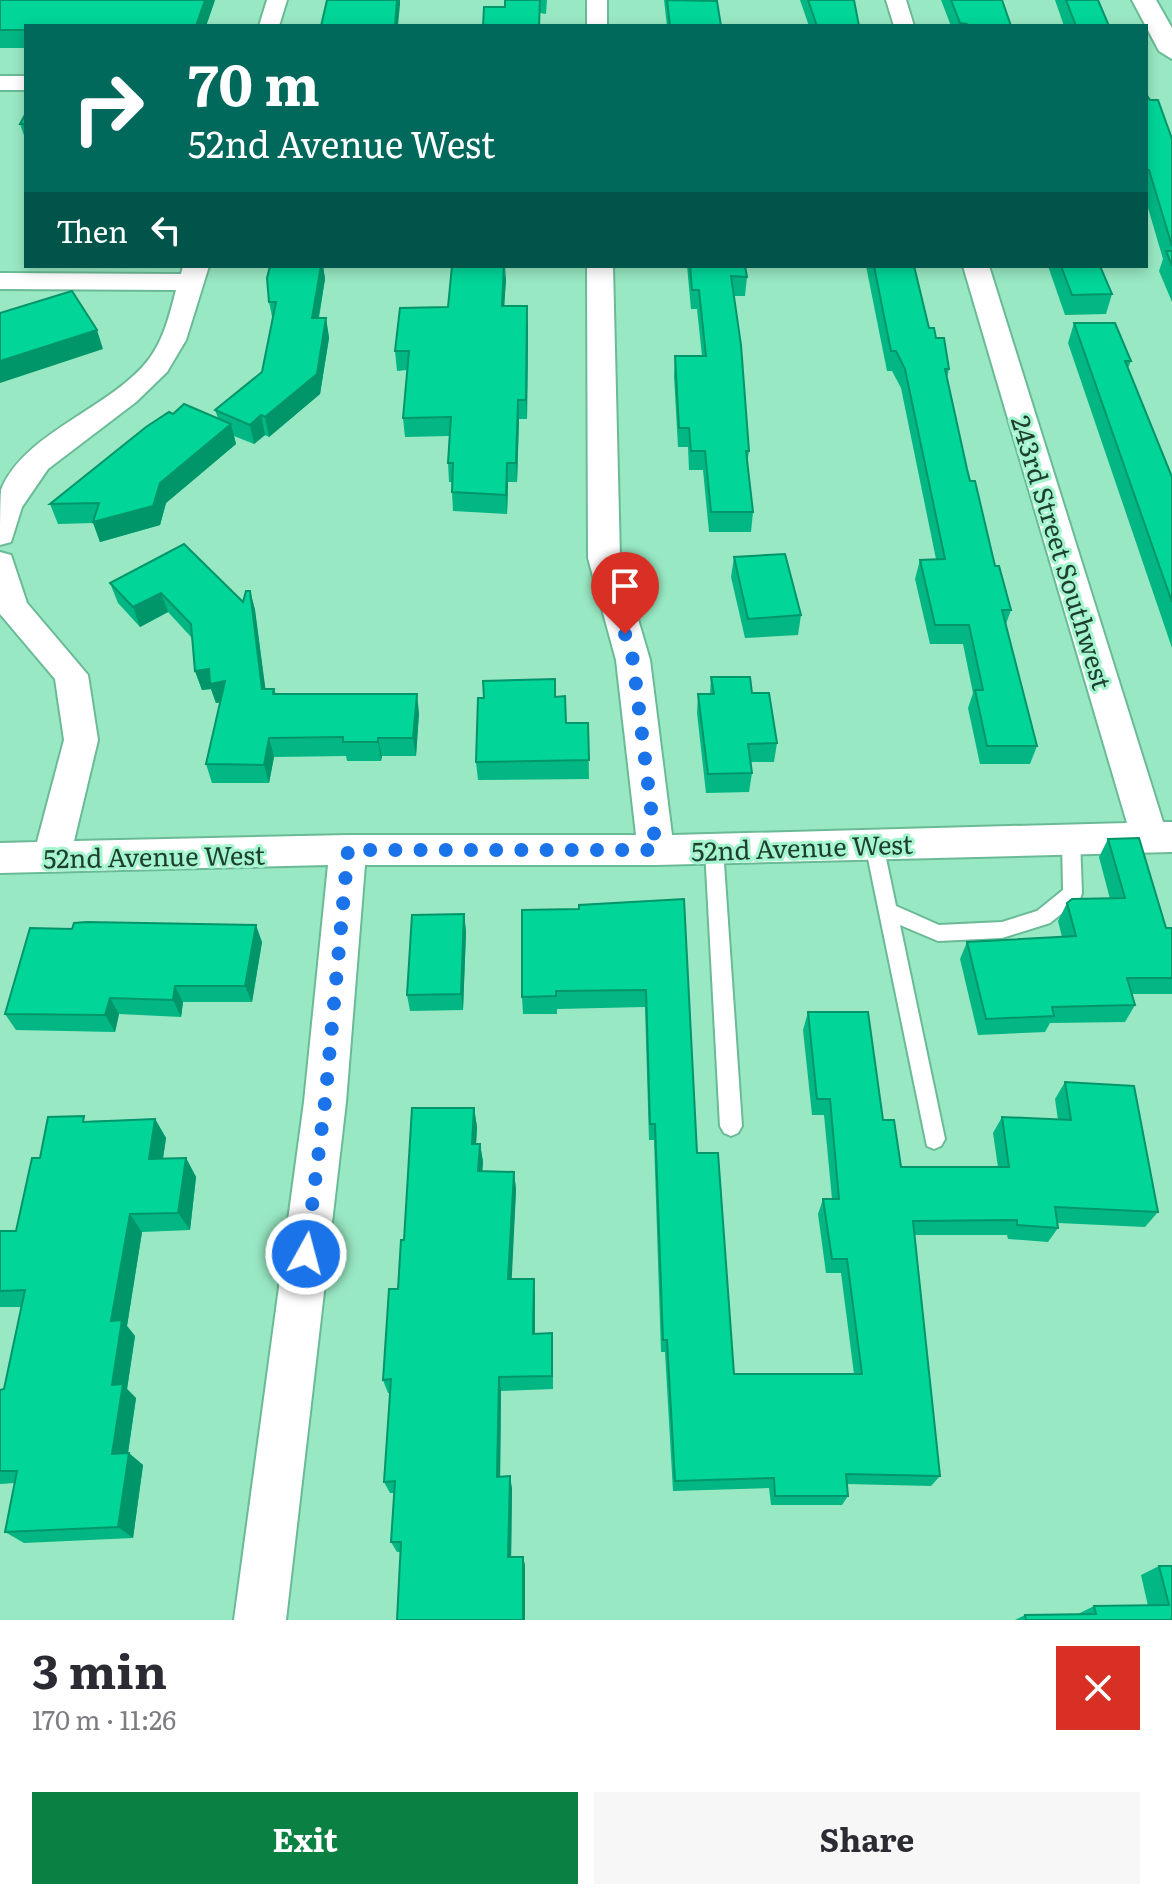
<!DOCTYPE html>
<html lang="en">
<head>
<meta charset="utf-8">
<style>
	:root { --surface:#fff; --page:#f7f7f7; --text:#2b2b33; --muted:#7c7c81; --accent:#0b8043 }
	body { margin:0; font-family:Literata,serif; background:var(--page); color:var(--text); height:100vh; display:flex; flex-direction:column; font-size:30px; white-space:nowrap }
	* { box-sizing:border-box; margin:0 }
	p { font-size:26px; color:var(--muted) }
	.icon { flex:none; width:44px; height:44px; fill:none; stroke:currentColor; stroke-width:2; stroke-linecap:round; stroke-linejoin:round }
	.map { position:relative; height:1620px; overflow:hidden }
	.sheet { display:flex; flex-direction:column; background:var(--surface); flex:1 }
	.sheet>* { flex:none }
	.guide { position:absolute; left:24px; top:24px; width:1124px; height:244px; border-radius:0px; box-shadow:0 4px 12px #0003; background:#00695c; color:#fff; overflow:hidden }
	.pin { position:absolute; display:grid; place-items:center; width:68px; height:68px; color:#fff; margin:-82px -34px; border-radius:50% 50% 50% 0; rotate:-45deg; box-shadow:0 0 8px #0007 }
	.pin .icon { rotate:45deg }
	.me { position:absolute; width:88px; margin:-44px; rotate:7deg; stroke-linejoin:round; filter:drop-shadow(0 0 6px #0008) }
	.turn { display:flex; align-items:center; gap:28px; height:168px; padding:0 32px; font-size:36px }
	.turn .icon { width:104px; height:104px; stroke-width:2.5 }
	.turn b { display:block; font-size:56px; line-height:68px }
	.then { display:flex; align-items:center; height:76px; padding:0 32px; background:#0003; gap:16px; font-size:30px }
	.round { display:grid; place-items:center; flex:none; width:84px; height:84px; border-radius:0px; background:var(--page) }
	.overview { display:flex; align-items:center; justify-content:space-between; height:136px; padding:0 32px }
	h1 { font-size:48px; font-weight:700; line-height:60px }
	.cta { display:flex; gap:16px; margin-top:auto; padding:16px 32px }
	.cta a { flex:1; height:92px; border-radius:0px; background:var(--accent); color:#fff; font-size:32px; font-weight:700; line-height:92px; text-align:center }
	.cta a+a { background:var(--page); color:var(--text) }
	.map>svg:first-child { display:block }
</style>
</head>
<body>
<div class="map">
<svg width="1172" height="1620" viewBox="0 0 1172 1620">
	<rect width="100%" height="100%" fill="#98e8c3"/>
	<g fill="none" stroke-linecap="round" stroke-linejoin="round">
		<defs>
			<g id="service">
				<path d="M1071,832L1077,834L1080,839L1082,893L1080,899L1050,923L1002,938L938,941L900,925L945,1139L941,1146L934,1149L927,1146L865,844L868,839H880L883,844L896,906L939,925L1002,922L1037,911L1063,890L1062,839L1065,834Z"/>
				<path d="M714,842L720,844L723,849L742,1126L738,1133L731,1136L724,1133L720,1126L705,849L708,844Z"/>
			</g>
			<g id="minor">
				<path d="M267,0H287L279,26H259Z"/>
				<rect x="587" y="0" width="20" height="26"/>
				<path d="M886,0H906L914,26H894Z"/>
				<rect x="0" y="76" width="26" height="14"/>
				<path d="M183,266H209L186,340L167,372L136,402L48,469L22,507L11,542L0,545C0,529 0,505 1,490C24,432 112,408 149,359C164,339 170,313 176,290L0,289V273L181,274Z"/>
				<path d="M587,266H613L620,558L650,660L672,835L1127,823L963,266H989L1163,822H1172V852L656,865H365L346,1102L286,1620H234L304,1102L328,865L0,873V843L37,842L64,740L55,679L0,614V552L11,555L27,603L88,675L98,740L74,841L348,835H636L616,660L588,558Z"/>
			</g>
			<path id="secondary" d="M1132,0H1156L1172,28V59L1159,51Z"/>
		</defs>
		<use href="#service" stroke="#6bba96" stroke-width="4"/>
		<use href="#minor" stroke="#6bba96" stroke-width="4"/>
		<use href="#secondary" stroke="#6bba96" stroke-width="4"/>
		<use href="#service" fill="#fff" fill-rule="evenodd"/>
		<use href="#minor" fill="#fff" fill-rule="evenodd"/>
		<use href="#secondary" fill="#fff" fill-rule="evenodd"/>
	</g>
	<g fill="#02b783">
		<path d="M0,0H215L206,26H26V48H0Z"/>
		<path d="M505,0H547L546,14L505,7Z"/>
		<path d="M664,0H703L721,26H667Z"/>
		<path d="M800,0H854L859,26H809Z"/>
		<path d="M941,0H1002L1011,26H951Z"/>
		<path d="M1055,0H1098L1109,26H1064Z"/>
		<path d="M1146,94L1172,139V302L1159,271L1163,259L1146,201Z"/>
		<path d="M26,113V141L20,124Z"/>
		<path d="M270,266H323L325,279L319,318H326L329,338L320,394L269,437L265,435L254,444L234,436L236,444L166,503L160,525L100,542L93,523L58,524L50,504L173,414L218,418L215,410L262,372L273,321L269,302Z"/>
		<path d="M687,266H745L747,277L745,296H734L749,451L747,464L753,512L751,532H709L703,470H689L688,447H678L674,376L675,356H702L697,309H691Z"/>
		<path d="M866,266H914L929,328L936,338L949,369L947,378L967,469L995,566L1011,610L1006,624L1037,746L1030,764H980L968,708L973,693L963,644H930L915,579L920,560L936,559L901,388L892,371H887Z"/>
		<path d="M1048,266H1100L1112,294L1106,314L1065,315Z"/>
		<path d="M506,279L504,306L528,325L527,419H519L517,482H508L507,514L453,511L452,492V482H449L448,463L449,436L405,437L403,418L407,370L397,371L395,351L448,307Z"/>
		<path d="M1074,323L1131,361L1128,368L1172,477V648L1068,343Z"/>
		<path d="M734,557L801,615L798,635L745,638L731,577Z"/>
		<path d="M110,583L243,602L250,591L255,610L265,689H274L276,694L419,713L416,756H382L381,761H347L346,756L274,757L269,783H212L206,764L220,702L216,703L211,689L202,690L195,671L192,638L168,612L140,627L118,603Z"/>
		<path d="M711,677L752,693L777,743L774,762H751L752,773L749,792L706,793L697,713L698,694H710Z"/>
		<path d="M555,697L566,723H588L589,779L478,780L476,762Z"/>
		<path d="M1108,839L1166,928H1172V994H1132L1135,1005L1125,1022L1050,1023L1045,1032L978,1035L960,959L967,942L1062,937L1058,921L1067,903L1110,899L1099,857Z"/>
		<path d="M684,899L697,1153L734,1374H854L841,1273H826L818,1214L823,1199H832L824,1115H812L803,1030L808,1012L883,1120L901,1167H998L993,1133L1002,1117L1058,1120L1055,1099L1065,1082L1158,1212L1145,1227L1058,1223V1228L1048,1242L1008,1239L1007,1235H915L940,1476L931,1486L847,1484L848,1496L842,1505H771L769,1488L673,1491L665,1352H661L654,1140H649L645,1007L557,1009V1014H523L522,997L579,909Z"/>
		<path d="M464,914L466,932L463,1010L410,1011L407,995Z"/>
		<path d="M262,942L252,1002H183L181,1017L119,1014L115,1032L16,1030L5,1014Z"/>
		<path d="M474,1108L477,1127L476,1144H480L483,1162L482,1172H514L516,1190L511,1279L535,1294V1334L553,1348V1389L501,1391L500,1477L512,1488L511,1557H523L525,1566V1620H397L401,1552H397L391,1542L394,1493H390L384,1482L390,1393H388L383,1380L398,1289L404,1240Z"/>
		<path d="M155,1119L166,1138L163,1158H186L196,1177L190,1230L142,1232L127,1326L135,1336L127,1389L136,1398L128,1453L143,1465L133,1538L24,1543L5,1532L15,1483L0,1484V1390L4,1389L22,1307H0V1231H16L40,1158L88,1121Z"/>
		<path d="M1159,1566L1172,1620H1015L1025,1615L1078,1614L1094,1606H1148L1141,1575Z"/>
	</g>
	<g fill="#01956a">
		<path d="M205,0H215L206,26H196Z"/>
		<path d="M397,0H400V4L398,26H395Z"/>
		<path d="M317,266H323L325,279L315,338L312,318Z"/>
		<path d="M505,266L506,279L503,325L502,306Z"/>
		<path d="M527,306L528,325L527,419L526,400Z"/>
		<path d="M326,318L329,338L320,394L269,437L265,417Z"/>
		<path d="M97,330L103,349L0,383V361Z"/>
		<path d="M518,400L519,419L517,482L516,463Z"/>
		<path d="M261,415L265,435L254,444L250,425Z"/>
		<path d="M231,424L236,444L166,503L160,525L100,542L93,522L160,483Z"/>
		<path d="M507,463L508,482L507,514L506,495Z"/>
		<path d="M250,591L255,610L268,708L262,689Z"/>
		<path d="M161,593L168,612L140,627L133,607Z"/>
		<path d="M209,669L225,681L231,700L216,703L211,689L202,690L195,671Z"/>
		<path d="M417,694L419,713L416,756L413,738Z"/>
		<path d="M269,738L274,757L269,783L264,765Z"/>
		<path d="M378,738L382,756L381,761L378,742Z"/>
		<path d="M464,914L466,932L463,1010L461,994Z"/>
		<path d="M256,925L262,942L252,1002L245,986Z"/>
		<path d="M175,986L183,1002L181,1017L173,1000Z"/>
		<path d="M110,998L119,1014L115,1032L105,1015Z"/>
		<path d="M474,1108L477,1127L475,1162L472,1144Z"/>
		<path d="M155,1119L166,1138L160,1178L149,1159Z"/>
		<path d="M480,1144L483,1162L481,1189L478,1171Z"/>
		<path d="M186,1158L196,1177L190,1230L178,1213Z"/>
		<path d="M514,1172L516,1190L511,1295L508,1279Z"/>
		<path d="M130,1214L142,1232L127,1326L135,1336L127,1389L136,1398L126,1466L112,1454L111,1321Z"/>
		<path d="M534,1279L535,1294V1348L533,1334Z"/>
		<path d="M499,1377L501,1391L500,1488L497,1477Z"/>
		<path d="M129,1453L143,1465L133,1538L118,1527Z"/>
		<path d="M510,1476L512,1488L511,1566L508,1557Z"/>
		<path d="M523,1557L525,1566V1620H523Z"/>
	</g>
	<g fill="#02d598" stroke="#01956a" stroke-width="2">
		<path d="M0,0H205L196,26H26V30H0Z"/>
		<path d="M327,0H397L395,26H321Z"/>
		<path d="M505,0H540L539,26H483L484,7H505Z"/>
		<path d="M667,0L717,1L721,26H670Z"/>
		<path d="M808,0H854L859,26H817Z"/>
		<path d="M951,0H1002L1011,26H968L967,24L960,23Z"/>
		<path d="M1066,0H1098L1109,26H1076Z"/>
		<path d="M1146,94L1150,100H1158L1172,139V246L1149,170H1146Z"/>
		<path d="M26,113V124H20Z"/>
		<path d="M1166,251H1172V266Z"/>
		<path d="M270,266H321L312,318H326L317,374L265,417L261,415L250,425L215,410L262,372L276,302H269L267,278Z"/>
		<path d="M452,266H504L502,306H527L526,400H518L516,463H507L506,495L452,492L453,463H448L451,417L403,418L409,351H395L400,308L448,307Z"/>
		<path d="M690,266H745L747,277L731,276L741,345L749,451H746L753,512H711L705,451H691L689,428H679L675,356H706L699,290H692Z"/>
		<path d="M874,266H914L929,328H934L936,338H944L949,369H945L967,469L970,481H975L995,566H999L1011,610H1002L1037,746H987L975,690H983L969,625H935L920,560L945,559L905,369L896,351H891Z"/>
		<path d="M1061,266H1100L1112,294L1072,295Z"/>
		<path d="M72,291L97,330L0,361V313Z"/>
		<path d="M1074,323H1115L1131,361H1125L1172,477V602Z"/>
		<path d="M184,404L231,424L160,483L153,506L93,522L99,503L50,504L146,427L169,412L173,414Z"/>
		<path d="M184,544L243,602L246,591H250L262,689H274L273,694H417L413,738H378V742H343V737L269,738L264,765L206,764L225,681L210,684L209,669L195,671L191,624L161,593L133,607L110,583Z"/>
		<path d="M785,554L801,615L748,619L734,557Z"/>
		<path d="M711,677H750L752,693H769L777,743L748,744L752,773L708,774L698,694H714Z"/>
		<path d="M555,679V697L565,696L566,723H588L589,760L476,762L478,698H484L483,681Z"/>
		<path d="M1139,838L1166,928H1172V978H1127L1135,1005L1052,1007L1054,1016L986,1019L967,942L1076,936L1067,903L1072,899L1125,898L1108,839Z"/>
		<path d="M684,899L697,1153H718L734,1374H862L847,1259H832L823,1199H839L830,1099H817L808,1012H868L883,1120H894L901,1167H1009L1002,1117L1071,1120L1065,1082L1134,1086L1158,1212L1055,1207L1058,1228L1017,1225V1220L913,1221L940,1476L846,1474L848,1496H775L774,1478L675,1481L667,1340H663L655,1124H650L646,990L556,991V996L522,997V910L579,909V905Z"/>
		<path d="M464,914L461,994L407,995L412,915Z"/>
		<path d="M87,922L256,925L245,986H175L173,1000L110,998L105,1015L5,1014L30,928L72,929L74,923Z"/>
		<path d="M412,1108H474L472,1144H480L478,1171L514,1172L508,1279H534L533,1334L552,1333V1376L499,1377L497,1477L510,1476L508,1557H523V1620H397L401,1542H391L395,1481L384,1482L391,1379L383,1380L389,1289H398L401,1240H404Z"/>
		<path d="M84,1116L83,1122L155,1119L149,1159L186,1158L178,1213L130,1214L111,1321L122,1320L112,1385L123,1384L112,1454L129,1453L118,1527L5,1532L17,1471H0V1390L4,1389L25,1290L0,1291V1231H16L32,1158H40L48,1117Z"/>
		<path d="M1159,1566H1172V1620H1026L1025,1615L1096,1614L1094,1606L1169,1605Z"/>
	</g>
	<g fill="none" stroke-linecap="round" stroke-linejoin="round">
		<path stroke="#1a73e8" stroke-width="14" stroke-dasharray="0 25.2" d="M306,1254L325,1102L348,850H656L633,660L625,634"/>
	</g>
	<g text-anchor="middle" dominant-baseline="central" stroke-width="6" stroke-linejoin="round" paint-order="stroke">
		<g font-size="26" fill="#1e3f30" stroke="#a5f5cf">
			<text transform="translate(1063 552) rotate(73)">243rd Street Southwest</text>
			<text transform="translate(802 846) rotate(-2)">52nd Avenue West</text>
			<text transform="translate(154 855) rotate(-1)">52nd Avenue West</text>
		</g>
	</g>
</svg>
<div class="pin" style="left:625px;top:634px;background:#d93025"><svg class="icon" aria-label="arrive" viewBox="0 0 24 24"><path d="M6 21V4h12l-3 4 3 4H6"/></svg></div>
<svg class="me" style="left:306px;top:1254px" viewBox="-20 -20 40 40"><circle r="17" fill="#1a73e8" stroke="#fff" stroke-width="3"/><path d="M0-11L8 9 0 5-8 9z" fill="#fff"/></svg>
<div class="guide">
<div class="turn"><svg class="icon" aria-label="right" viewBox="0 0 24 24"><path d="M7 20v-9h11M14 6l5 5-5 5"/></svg><div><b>70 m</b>52nd Avenue West</div></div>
<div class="then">Then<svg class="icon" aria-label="left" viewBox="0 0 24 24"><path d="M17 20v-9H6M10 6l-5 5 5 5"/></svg></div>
</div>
</div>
<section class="sheet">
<div class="overview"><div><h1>3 min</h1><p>170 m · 11:26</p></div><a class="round" style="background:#d93025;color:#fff"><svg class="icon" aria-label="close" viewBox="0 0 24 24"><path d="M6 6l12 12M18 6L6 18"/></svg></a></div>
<div class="cta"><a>Exit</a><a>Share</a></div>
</section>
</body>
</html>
